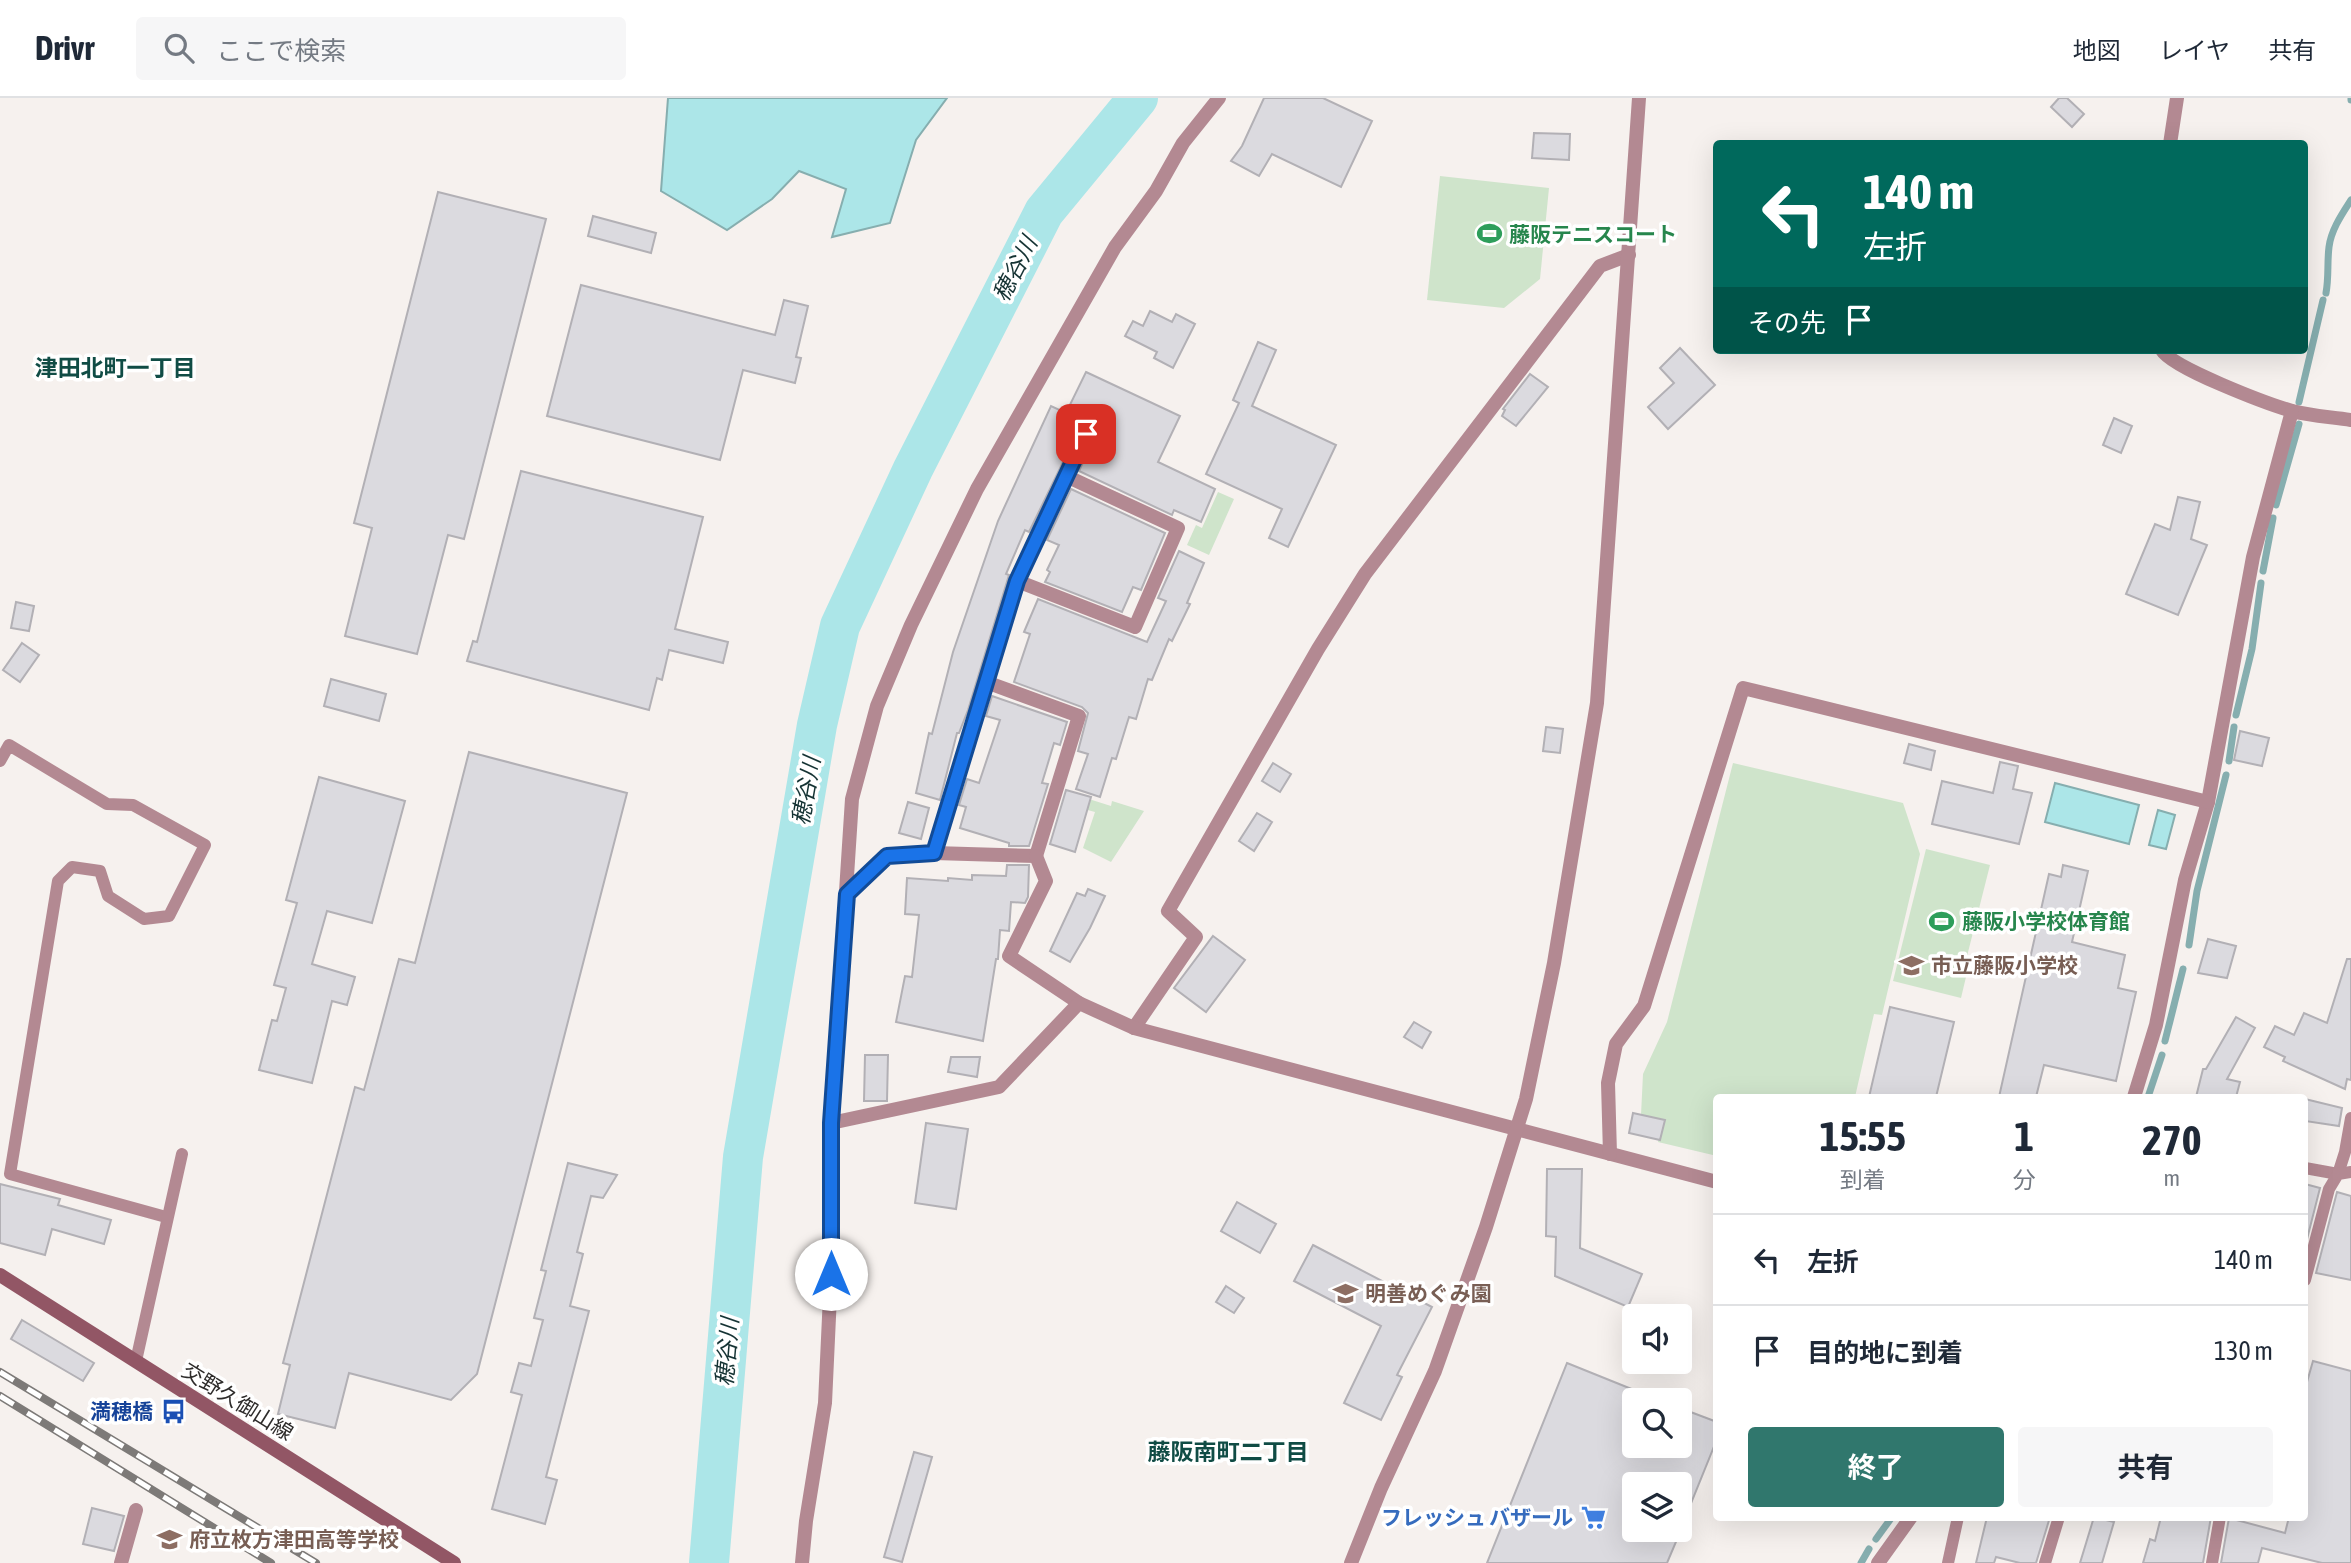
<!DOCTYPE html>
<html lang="ja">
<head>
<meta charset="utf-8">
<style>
	:root { --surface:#fff; --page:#f6f6f7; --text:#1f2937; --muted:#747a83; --line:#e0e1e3; --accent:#30776d }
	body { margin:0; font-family:"Asap Condensed","Noto Sans JP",sans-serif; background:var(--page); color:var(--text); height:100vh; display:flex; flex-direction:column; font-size:26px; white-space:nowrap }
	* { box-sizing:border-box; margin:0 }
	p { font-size:23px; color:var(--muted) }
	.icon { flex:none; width:38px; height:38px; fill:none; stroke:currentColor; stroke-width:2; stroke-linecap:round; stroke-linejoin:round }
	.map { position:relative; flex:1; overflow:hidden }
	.side { position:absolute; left:1713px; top:996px; width:595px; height:427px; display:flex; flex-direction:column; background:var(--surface); border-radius:7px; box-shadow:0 7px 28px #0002 }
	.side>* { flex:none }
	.banner { position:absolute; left:1713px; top:42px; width:595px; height:214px; border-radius:7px; box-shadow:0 7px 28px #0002; background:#00695c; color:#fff; overflow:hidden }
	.controls { position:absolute; left:1622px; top:1206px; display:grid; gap:14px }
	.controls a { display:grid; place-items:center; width:70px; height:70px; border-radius:7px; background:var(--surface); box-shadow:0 7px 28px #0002; font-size:35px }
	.pin { position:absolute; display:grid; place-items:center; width:60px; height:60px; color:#fff; margin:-30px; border-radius:14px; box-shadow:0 4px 10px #0006 }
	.me { position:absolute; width:77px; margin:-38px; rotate:0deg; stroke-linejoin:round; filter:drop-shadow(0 0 5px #0008) }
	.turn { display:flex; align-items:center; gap:24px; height:147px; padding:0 35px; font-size:32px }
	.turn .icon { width:91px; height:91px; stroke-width:2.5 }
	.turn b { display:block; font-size:49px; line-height:60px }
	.then { display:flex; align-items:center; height:66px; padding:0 35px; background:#0003; gap:14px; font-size:26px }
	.eta { display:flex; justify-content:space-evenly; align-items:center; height:119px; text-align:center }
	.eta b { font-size:42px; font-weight:700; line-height:49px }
	.button { display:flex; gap:14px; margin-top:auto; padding:14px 35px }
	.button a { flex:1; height:80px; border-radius:7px; background:var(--accent); color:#fff; font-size:28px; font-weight:700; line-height:80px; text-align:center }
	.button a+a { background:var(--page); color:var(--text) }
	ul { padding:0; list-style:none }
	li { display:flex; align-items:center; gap:21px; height:91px; padding:0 35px; border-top:2px solid var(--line) }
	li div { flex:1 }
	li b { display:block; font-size:26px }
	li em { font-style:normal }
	header { display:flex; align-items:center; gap:42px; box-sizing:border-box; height:98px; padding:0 35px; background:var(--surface); border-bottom:2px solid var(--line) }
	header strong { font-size:33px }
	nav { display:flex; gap:38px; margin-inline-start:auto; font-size:24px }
	.search { width:490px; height:63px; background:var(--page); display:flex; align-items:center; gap:18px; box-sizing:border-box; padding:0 24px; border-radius:7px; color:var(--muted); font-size:26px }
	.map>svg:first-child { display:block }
</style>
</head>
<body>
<header>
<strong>Drivr</strong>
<div class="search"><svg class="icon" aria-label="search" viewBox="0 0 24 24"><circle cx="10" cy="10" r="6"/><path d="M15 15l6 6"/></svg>ここで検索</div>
<nav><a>地図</a><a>レイヤ</a><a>共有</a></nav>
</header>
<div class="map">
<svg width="2351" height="1465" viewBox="0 0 2351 1465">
	<rect width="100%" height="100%" fill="#f6f1ee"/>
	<g fill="#cfe4cb">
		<path d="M1440,78L1549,90L1540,181L1504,210L1427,202Z"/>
		<path d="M1218,394L1234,401L1209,457L1187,447L1196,427L1202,430Z"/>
		<path d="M1733,665L1903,705L1920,756L1882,917L1874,916L1855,999H1717V1058L1658,1044L1664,1022L1641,1017L1643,976L1667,924Z"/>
		<path d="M1073,696L1111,708L1112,703L1144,713L1111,764L1083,750L1095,714L1069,707Z"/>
		<path d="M1926,751L1990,767L1962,878L1966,879L1961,900L1893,883Z"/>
	</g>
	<g fill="#ace6e8" stroke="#86aeaf" stroke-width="2">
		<path d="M668,0H947L916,42L890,125L832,139L846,91L799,73L772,101L727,132L661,93Z"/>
		<path d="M2055,685L2139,707L2129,746L2045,724Z"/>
		<path d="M2158,712L2175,717L2166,751L2149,747Z"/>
	</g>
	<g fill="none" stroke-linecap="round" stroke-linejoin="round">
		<g stroke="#86aeaf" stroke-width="7">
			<path d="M2351,0V2"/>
			<path d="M2326,195C2329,179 2327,164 2329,149C2331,132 2342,116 2351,102"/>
			<path d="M2299,304L2323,202"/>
			<path d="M2276,407L2299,326"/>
			<path d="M2263,473L2273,420"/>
			<path d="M2236,617L2252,551L2261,485"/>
			<path d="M2229,663L2234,629"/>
			<path d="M2189,847L2197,793L2226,677"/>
			<path d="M2165,943L2183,871"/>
			<path d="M2148,999L2162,957"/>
			<path d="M1876,1441L1892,1419"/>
			<path d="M1861,1465L1869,1451"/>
		</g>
		<path stroke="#ace6e8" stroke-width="40" d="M709,1465L743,1059L817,627L840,528L913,371L1044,114L1138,0"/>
	</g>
	<g fill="#dbdadf" stroke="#b2b0b5" stroke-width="2">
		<path d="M1264,0H1323L1372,23L1341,89L1272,56L1259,78L1231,63L1242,48Z"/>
		<path d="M2059,0H2067L2084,16L2072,29L2051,9Z"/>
		<path d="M1534,35L1570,36L1569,62L1532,60Z"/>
		<path d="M438,94L546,121L464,441L448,437L417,556L345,538L372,430L354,425Z"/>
		<path d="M593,118L656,135L651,155L588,138Z"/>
		<path d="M581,187L775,237L784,202L808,208L796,259L801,260L795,285L743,272L720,362L547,318Z"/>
		<path d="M1150,213L1172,224L1176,216L1195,226L1173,270L1154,260L1157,254L1125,238L1133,223L1143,228Z"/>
		<path d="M1258,244L1276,252L1252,308L1336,347L1288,449L1269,440L1282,411L1206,376L1239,305L1233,302Z"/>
		<path d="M1680,250L1715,287L1668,331L1648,309L1674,285L1660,270Z"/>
		<path d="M1086,274L1180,318L1158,364L1215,391L1201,424L1174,412L1172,417L1079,373L1096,336L1089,327L1080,329L1029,434L1025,432L1006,476L1009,477L968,612L959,635H957L940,702L916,695L929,635L932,636L953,554L998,423L1051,308L1066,315Z"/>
		<path d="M1530,276L1548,289L1516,328L1502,318L1505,312L1503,311Z"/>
		<path d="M2114,320L2132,328L2121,355L2103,347Z"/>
		<path d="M521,373L703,419L675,531L728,544L723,565L669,552L662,582L657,580L649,612L467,563L473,543L477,544Z"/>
		<path d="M1071,391L1165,435L1141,492L1133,489L1122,514L1045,484L1050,474L1047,472L1059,447L1047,442Z"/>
		<path d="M2178,399L2200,404L2191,441L2207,447L2178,517L2126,496L2155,426L2170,432Z"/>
		<path d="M1179,453L1204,465L1187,505L1190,506L1172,543L1169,541L1152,582L1148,581L1136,621L1129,619L1116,661L1112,660L1100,699L1076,691L1088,656L1078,653L1088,615L1082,609L1014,584L1030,536L1024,534L1038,501L1147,544L1166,503L1158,500Z"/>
		<path d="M16,504L34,508L29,533L11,530Z"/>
		<path d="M22,545L39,557L20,584L3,572Z"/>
		<path d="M331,581L386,596L379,623L324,608Z"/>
		<path d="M992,598L1067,624L1060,647L1054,645L1042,685L1048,686L1029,748H1009V745L960,730L966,709L959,707L967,681L979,685L1000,622L986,618Z"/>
		<path d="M1546,629L1563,631L1560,655L1543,653Z"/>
		<path d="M2240,633L2269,640L2262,668L2234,662Z"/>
		<path d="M1909,646L1935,653L1931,672L1904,665Z"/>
		<path d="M469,654L627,695L477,1276L451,1302L349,1275L335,1330L278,1316L290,1267L283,1265L355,989L364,992L399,861L415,865Z"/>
		<path d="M2000,664L2018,668L2013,691L2032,695L2019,746L1932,726L1942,683L1993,695Z"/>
		<path d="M1273,665L1291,676L1280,694L1262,683Z"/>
		<path d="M319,679L405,703L372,825L327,813L312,866L355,879L347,907L332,903L312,985L259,972L272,922L277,923L286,890L274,887L297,805L286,802Z"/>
		<path d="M1066,692L1091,699L1075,754L1050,746Z"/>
		<path d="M908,704L929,710L921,741L899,735Z"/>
		<path d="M1257,715L1272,724L1254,753L1239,743Z"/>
		<path d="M1007,767H1029L1028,799L1025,805L1011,804L1009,833L1000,832L998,861H996L983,943L896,924L905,878L912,879L919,817L905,816L907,780L948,783V780L972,782V777L1006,778Z"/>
		<path d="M2063,767L2088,773L2072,844L2125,857L2118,890L2136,894L2116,983L2044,967L2036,999H1999L2049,776L2061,779Z"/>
		<path d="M1088,791L1105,798L1090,830L1070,864L1050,853L1077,795L1085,798Z"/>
		<path d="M1213,838L1245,862L1206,914L1174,890Z"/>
		<path d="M2208,841L2236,848L2227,880L2198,875Z"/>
		<path d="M2347,861H2351V982L2347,981L2345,991L2283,963L2285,959L2264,949L2275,928L2294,937L2304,915L2327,925Z"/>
		<path d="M1890,909L1954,924L1936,999H1869Z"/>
		<path d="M2236,919L2255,930L2227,981L2240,984L2236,999H2196L2203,971H2206Z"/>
		<path d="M1414,924L1431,934L1422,950L1404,939Z"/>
		<path d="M865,957H888L887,1003H864Z"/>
		<path d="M951,959H980L977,979L948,974Z"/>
		<path d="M2305,1001L2342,1010L2339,1028L2305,1023Z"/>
		<path d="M1633,1015L1665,1022L1660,1042L1629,1035Z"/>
		<path d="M926,1025L968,1031L956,1111L915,1105Z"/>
		<path d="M568,1065L617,1077L603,1100L591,1098L577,1154L583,1156L570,1208L589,1213L546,1379L557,1382L545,1426L492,1411L522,1297L511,1294L519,1265L531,1268L543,1222L534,1220L546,1173L541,1172Z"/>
		<path d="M1547,1071H1582L1580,1150L1642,1176L1628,1209L1555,1178L1556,1139L1546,1138Z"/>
		<path d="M0,1086L60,1101L58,1107L111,1122L104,1146L52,1131L45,1157L0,1145Z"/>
		<path d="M2305,1086L2320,1090L2305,1149Z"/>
		<path d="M2337,1094L2351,1098V1182L2316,1175Z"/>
		<path d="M1237,1104L1276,1126L1260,1155L1221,1133Z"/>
		<path d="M1313,1147L1432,1209L1397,1277L1402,1279L1381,1322L1344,1305L1381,1228L1294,1183Z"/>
		<path d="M1226,1188L1244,1200L1234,1215L1216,1204Z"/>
		<path d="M22,1222L94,1265L83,1283L11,1241Z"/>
		<path d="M2313,1263L2351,1273V1465H2322L2262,1450L2258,1465H2221L2229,1420L2285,1435L2289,1419H2305V1284H2307Z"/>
		<path d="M1567,1265L1634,1292V1348H1680V1310L1717,1324V1341L1681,1430L1680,1386H1634V1432H1681L1667,1465H1487Z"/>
		<path d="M914,1354L932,1359L902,1464L884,1459Z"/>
		<path d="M92,1410L124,1418L114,1453L83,1446Z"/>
		<path d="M1987,1419H2050L2036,1465H2020L1996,1459L1994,1465H1976Z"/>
		<path d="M2094,1419L2114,1424L2102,1465H2080Z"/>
		<path d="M2161,1419H2211L2203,1465H2143L2150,1441L2155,1443Z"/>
	</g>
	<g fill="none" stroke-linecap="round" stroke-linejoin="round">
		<g stroke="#b38992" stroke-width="12">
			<path d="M0,663L9,647L107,706L133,707L205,747L169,818L144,821L108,798L100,773L72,769L58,783L10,1076L166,1119"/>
			<path d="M2305,1070L2338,1076L2345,1054L2351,1020"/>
			<path d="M2305,1182L2329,1091L2338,1076L2351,1074"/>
			<path d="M136,1263L182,1056"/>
			<path d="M1948,1465L1958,1419"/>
			<path d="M2045,1465L2059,1419"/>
			<path d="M2212,1465L2220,1419"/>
		</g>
		<g stroke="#b38992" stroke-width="14">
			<path d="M2170,46L2177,0"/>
			<path d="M2162,252C2172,270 2268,306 2292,313C2311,318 2332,319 2351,322"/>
			<path d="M1017,483L1135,529L1178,430L1066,378"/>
			<path d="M934,755L1036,758L1079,618L986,584"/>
			<path d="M1036,758L1046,783L1009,858L1079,905"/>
			<path d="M847,796L887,758L934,755L1017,483L1086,336"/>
			<path d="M1134,930L1196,839L1168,813L1318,551L1365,476L1600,168L1629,157"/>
			<path d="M2134,999L2156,927L2185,782L2208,704L2253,459L2292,313"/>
			<path d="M831,1025L999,989L1079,905L1134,930L1717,1084"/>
			<path d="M1610,1056L1608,985L1616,946L1644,908L1743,590L2208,704"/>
			<path d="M121,1465L136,1412"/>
			<path d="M802,1465L806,1423L825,1305L831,1176V1025L852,701L877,608L911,527L977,391L1115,149L1156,93L1183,45L1219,0"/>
			<path d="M1878,1465L1911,1419"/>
		</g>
		<path stroke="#b38992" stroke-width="14" d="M1351,1465L1381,1390L1435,1273L1486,1129L1526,1001L1554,865L1597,605L1639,0"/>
		<path stroke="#925665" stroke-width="14" d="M0,1177L454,1465"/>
		<defs>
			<g id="rail">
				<path d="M0,1274L316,1465"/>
				<path d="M0,1298L271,1465"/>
			</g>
		</defs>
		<use href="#rail" stroke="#7d7a78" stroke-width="8"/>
		<use href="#rail" stroke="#fff" stroke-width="5" stroke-dasharray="16" stroke-linecap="butt"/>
	</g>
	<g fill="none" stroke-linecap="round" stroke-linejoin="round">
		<defs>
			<path id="route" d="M831,1176V1025L847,796L887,758L934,755L1017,483L1086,336"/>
		</defs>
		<use href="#route" stroke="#114b97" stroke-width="18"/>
		<use href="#route" stroke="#1a73e8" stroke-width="12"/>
	</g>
	<defs>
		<symbol id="stadium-bare" viewBox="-9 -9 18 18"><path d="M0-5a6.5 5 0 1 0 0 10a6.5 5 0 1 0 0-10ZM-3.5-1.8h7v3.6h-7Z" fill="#2e9e5b" stroke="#fff" stroke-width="2.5" paint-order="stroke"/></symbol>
		<symbol id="school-bare" viewBox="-9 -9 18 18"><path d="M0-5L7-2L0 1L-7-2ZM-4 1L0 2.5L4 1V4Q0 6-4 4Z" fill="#8d6e63" stroke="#fff" stroke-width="2.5" paint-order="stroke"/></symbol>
		<symbol id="bus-bare" viewBox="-9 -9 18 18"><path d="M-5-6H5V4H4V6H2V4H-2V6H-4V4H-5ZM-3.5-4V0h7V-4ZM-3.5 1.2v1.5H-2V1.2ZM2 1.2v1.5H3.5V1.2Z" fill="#1a4fb4" stroke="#fff" stroke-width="2.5" paint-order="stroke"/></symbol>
		<symbol id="supermarket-bare" viewBox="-9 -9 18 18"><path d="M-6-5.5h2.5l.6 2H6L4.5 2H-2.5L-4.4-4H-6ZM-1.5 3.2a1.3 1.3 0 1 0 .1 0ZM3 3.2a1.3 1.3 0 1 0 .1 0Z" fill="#3f7fe0" stroke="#fff" stroke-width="2.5" paint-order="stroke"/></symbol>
	</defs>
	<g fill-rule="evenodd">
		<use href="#stadium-bare" x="1472" y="118" width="35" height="35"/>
		<use href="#stadium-bare" x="1924" y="806" width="35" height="35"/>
		<use href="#school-bare" x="1894" y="850" width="35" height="35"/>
		<use href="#school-bare" x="1328" y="1178" width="35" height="35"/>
		<use href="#bus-bare" x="156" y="1296" width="35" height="35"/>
		<use href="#supermarket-bare" x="1576" y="1402" width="35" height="35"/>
		<use href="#school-bare" x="152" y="1424" width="35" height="35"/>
	</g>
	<g text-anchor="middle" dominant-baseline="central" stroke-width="7" stroke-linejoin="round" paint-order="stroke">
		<g font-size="21" font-weight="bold" fill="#27864d" stroke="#fff" text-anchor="start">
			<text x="1509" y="136">藤阪テニスコート</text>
			<text x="1962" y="823">藤阪小学校体育館</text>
		</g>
		<g font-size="21" font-weight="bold" fill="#785e54" stroke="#fff" text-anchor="start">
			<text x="1931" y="867">市立藤阪小学校</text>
			<text x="1365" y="1195">明善めぐみ園</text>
			<text x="189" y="1441">府立枚方津田高等学校</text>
		</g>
		<g font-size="21" fill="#2e2c2b" stroke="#fff">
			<text transform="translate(238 1303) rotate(32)">交野久御山線</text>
		</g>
		<g font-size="21" font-weight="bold" fill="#164399" stroke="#fff" text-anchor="end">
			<text x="153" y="1313">満穂橋</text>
		</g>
		<g font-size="21" font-weight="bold" fill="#366cbe" stroke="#fff" text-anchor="end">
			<text x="1573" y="1419">フレッシュ バザール</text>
		</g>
		<g font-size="23" font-style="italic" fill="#153334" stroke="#fff">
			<text transform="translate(1015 171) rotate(-63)">穂谷川</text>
			<text transform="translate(806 693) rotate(-80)">穂谷川</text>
			<text transform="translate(727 1254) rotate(-85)">穂谷川</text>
		</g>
		<g font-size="23" font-weight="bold" fill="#104c45" stroke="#fff">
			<text x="115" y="270">津田北町一丁目</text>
			<text x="1228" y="1354">藤阪南町二丁目</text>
		</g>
	</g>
</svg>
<div class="controls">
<a><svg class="icon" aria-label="sound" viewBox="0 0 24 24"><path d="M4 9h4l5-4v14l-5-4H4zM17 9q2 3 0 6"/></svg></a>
<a><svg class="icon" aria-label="search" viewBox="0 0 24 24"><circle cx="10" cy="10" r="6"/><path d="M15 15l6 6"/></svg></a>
<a><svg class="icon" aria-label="layers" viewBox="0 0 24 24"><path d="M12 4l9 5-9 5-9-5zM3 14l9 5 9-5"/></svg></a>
</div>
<div class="pin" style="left:1086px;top:336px;background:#d93025"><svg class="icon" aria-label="arrive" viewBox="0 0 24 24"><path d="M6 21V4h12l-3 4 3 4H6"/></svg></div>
<svg class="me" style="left:831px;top:1176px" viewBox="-20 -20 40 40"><circle r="19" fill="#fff"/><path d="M0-13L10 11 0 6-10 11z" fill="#1a73e8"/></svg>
<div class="banner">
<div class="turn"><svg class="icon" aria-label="left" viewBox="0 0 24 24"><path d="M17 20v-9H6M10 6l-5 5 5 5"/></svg><div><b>140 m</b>左折</div></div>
<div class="then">その先<svg class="icon" aria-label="arrive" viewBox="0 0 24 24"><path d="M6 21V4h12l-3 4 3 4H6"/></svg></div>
</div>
<section class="side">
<div class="eta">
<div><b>15:55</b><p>到着</p></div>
<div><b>1</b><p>分</p></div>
<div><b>270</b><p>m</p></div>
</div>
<ul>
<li><svg class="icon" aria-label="left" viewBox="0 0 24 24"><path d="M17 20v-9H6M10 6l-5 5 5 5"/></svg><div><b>左折</b></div><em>140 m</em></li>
<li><svg class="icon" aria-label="arrive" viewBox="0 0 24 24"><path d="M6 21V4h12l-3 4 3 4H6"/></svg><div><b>目的地に到着</b></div><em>130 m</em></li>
</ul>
<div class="button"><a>終了</a><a>共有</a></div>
</section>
</div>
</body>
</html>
